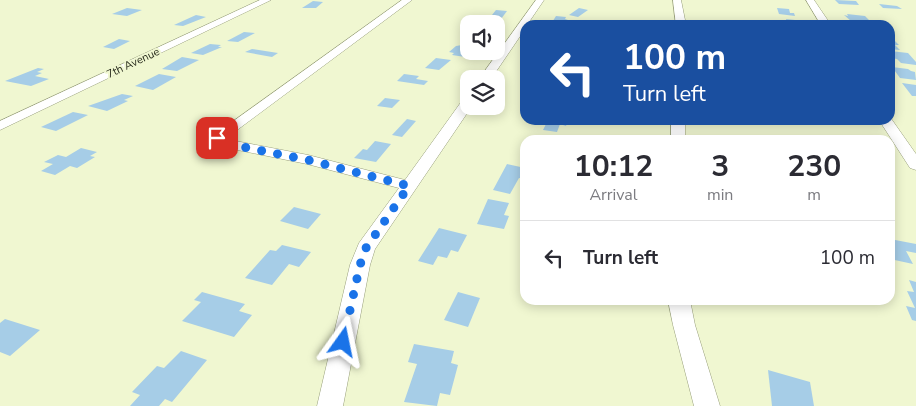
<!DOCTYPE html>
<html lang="en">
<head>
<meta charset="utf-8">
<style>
	:root { --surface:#fff; --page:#f2f2f3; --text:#2b2b33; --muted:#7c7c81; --line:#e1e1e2 }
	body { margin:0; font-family:"Nunito Sans",sans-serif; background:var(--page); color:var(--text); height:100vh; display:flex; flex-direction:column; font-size:19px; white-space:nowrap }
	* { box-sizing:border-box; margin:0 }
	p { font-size:16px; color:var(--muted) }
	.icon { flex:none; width:28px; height:28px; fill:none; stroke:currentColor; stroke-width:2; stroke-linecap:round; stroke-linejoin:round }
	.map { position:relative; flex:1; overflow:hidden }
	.side { position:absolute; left:520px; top:135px; width:375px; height:170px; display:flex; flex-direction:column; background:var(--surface); border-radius:15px; box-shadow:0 2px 12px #0003 }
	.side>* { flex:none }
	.hud { position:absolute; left:520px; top:20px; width:375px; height:105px; border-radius:15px; box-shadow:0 2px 12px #0003; background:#1a4fa0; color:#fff; overflow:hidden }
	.tools { position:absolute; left:460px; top:15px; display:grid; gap:10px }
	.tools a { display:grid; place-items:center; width:45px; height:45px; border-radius:10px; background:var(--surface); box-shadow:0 2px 12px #0003; font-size:25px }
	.pin { position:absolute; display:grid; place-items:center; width:42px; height:42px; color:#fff; margin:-21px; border-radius:10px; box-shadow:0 2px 8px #0006 }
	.me { position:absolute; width:55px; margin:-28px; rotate:12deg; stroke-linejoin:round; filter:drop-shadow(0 0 4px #0008) }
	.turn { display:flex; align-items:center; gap:18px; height:105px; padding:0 20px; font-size:22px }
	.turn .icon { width:65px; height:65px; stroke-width:2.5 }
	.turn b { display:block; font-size:35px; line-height:42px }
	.eta { display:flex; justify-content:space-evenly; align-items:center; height:85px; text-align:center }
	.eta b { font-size:30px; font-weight:700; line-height:35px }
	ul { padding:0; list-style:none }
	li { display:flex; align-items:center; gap:15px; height:75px; padding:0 20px; border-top:1px solid var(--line) }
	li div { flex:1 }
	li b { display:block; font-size:19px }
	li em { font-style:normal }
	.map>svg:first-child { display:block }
</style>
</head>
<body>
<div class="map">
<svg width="916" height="406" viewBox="0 0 916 406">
	<rect width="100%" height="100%" fill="#f0f7d1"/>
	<g fill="#a6cde7">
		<path d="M835,0L856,1L859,5L839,4Z"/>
		<path d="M313,1L323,2L316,8H302Z"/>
		<path d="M879,4L897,6L902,9L883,8Z"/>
		<path d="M127,8L142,10L127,16L112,14Z"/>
		<path d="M579,8L588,10L578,17L569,15Z"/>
		<path d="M777,8L789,9L790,13H794L795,16L779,14Z"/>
		<path d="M496,10L507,11L501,19L485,17L488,15H492Z"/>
		<path d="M847,14L865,16L871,22L851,21L844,15L848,16Z"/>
		<path d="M196,15L206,17L183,26L174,25Z"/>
		<path d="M556,16L566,17L565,19L568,20L562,25L551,24Z"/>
		<path d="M786,19L795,20L796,23L802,25H788Z"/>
		<path d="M244,32L255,33L238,42L227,41Z"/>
		<path d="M119,39L130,41L114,49L103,47Z"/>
		<path d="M890,40H894L899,45H895L900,50L890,49Z"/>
		<path d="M210,44L221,45L218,47H222L203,55L191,53Z"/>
		<path d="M462,45H469V51H474L465,57L452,55L454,53L449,52L456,46Z"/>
		<path d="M252,49L278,53L272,57L245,52Z"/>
		<path d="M890,51L908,53L916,62V65L901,63L897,59L891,58Z"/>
		<path d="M182,57L199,60L177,71L162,69Z"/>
		<path d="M436,58L451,60L439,70L425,68Z"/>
		<path d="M892,67L908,69L911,71L915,72L916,80L900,78Z"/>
		<path d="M38,68L44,69L37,72L42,73L35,76L49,79L31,86L5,81Z"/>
		<path d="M159,74L176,77L153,90L135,86Z"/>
		<path d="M404,74L419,76L416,79L428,81L424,85L397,81Z"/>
		<path d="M902,83L916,85V96H912Z"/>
		<path d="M122,94L133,96L124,100L128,101L107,111L88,106Z"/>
		<path d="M385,98L400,100L392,108L377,106Z"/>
		<path d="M73,112L88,115L56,131L41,127Z"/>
		<path d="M407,119L416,121L402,137L392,135Z"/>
		<path d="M548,120H561L568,121L566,126L560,124L557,132L543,130Z"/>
		<path d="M375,141L391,144L376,162L354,158L363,149L367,150Z"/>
		<path d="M81,148L97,152L90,156L95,157L77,168L70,166L55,175L41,171L53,164L44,162L58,155L66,157Z"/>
		<path d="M507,164L525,168V179L519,178L510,194L493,190Z"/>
		<path d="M488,199L509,203L504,215L509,216L504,229L477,224Z"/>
		<path d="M294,207L321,214L308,229L280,221Z"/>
		<path d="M439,228L467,235L458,252L451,250L447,258L438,256L433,265L418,261Z"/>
		<path d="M890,239L916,244V253L906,251L913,264L890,259Z"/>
		<path d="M282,245L311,252L299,267L289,264L272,285L245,278L270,250L276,251Z"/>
		<path d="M909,280L916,282V321L912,320L906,306L915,308L907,291L914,292Z"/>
		<path d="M202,292L245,304L239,311L252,315L234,337L182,321L201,302L194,300Z"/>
		<path d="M458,292L480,298L468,327L444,320Z"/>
		<path d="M5,319L40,330L10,356L0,352V323Z"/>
		<path d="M414,344L454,351L451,363L458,365L450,395L440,393L437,406L404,402L417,364L408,362Z"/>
		<path d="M181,351L207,360L172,402L165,399L159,406H130L140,395L132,392L157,366L164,368Z"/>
		<path d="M768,370L810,382L814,406H772Z"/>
	</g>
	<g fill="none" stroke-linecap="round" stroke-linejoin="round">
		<defs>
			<g id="minor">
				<path d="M260,0H271L0,130V121Z"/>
				<path d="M402,0H412L225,139L308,155L405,180L464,98L469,97V106H472L375,249L370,265L343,406H317L350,265L359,243L399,188L307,164L213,145L210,138Z"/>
				<path d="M536,0H544L527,25H525V29L491,79H479Z"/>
				<path d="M673,0H681L686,25H676Z"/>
				<path d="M806,0H814L831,25H821Z"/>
				<path d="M890,117L916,154V170L910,168L879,120H890Z"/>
				<rect x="671" y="120" width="14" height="20"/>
				<path d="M668,300H690L695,325L720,406H694L673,325Z"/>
			</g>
		</defs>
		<use href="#minor" stroke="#979e7b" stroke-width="1"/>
		<use href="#minor" fill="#fff" fill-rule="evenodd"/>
	</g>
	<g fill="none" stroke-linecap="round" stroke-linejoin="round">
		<path stroke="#1a73e8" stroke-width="9" stroke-dasharray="0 16.2" d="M217,138L218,142L308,160L409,186L366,248L360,265L343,342"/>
	</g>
	<g text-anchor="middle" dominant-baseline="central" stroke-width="4" stroke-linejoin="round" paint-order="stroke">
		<g font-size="11" fill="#232618" stroke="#f0f7d1">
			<text transform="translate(133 63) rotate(-25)">7th Avenue</text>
		</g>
	</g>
</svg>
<div class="tools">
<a><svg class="icon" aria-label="sound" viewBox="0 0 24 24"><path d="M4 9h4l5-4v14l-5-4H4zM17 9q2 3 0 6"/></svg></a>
<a><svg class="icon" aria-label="layers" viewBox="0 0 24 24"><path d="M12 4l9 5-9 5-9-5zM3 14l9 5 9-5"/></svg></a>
</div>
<div class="pin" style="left:217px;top:138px;background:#d93025"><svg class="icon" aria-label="arrive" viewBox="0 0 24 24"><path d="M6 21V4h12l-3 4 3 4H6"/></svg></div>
<svg class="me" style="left:343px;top:342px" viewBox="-20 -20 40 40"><path d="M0-17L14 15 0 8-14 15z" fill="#1a73e8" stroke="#fff" stroke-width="4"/></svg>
<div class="hud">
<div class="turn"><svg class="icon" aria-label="left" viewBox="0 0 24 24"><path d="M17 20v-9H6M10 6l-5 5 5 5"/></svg><div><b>100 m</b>Turn left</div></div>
</div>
<section class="side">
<div class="eta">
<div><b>10:12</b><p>Arrival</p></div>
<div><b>3</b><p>min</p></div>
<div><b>230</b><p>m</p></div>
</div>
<ul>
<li><svg class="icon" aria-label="left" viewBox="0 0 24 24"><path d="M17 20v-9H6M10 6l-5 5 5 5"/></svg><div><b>Turn left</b></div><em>100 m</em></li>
</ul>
</section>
</div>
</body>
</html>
